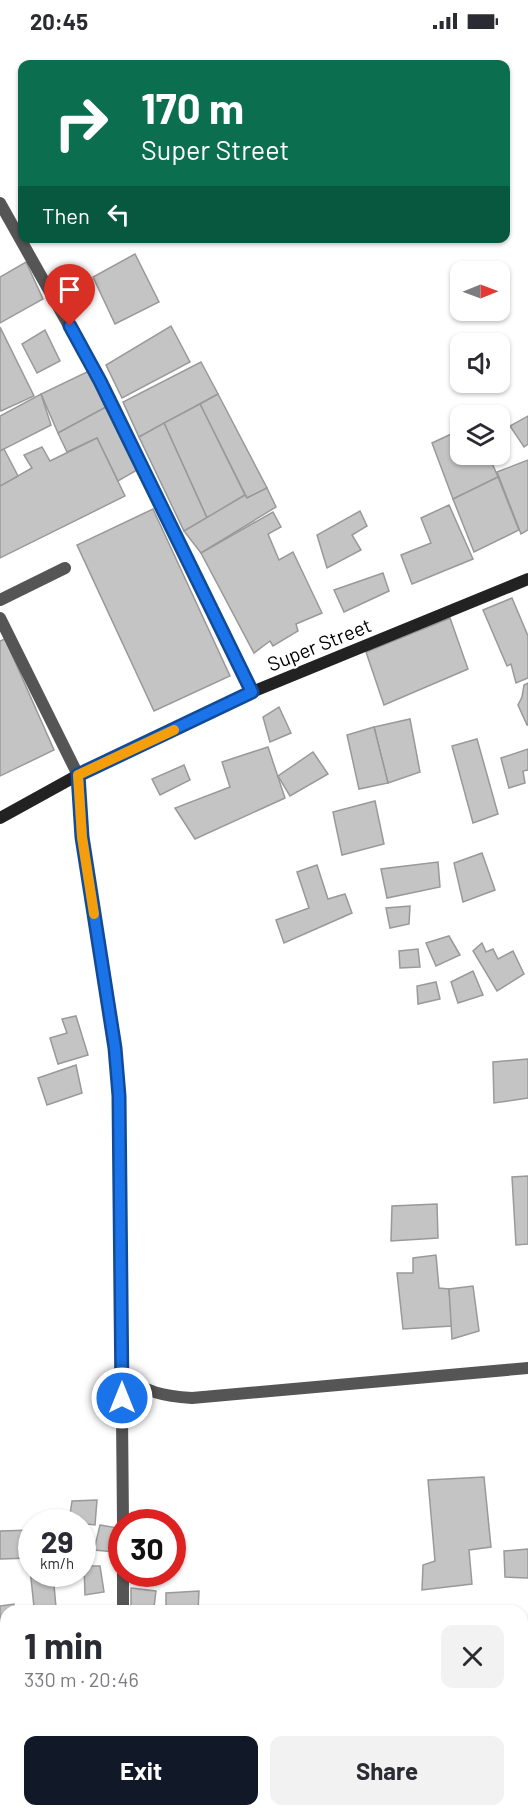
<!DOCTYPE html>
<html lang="en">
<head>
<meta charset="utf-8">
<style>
	:root { --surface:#fff; --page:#f2f2f3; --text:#2b2b33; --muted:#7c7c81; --accent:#111827 }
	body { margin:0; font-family:Barlow,sans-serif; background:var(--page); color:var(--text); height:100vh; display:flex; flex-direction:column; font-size:22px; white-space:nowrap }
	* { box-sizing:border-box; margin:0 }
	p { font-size:20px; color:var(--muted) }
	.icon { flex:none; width:33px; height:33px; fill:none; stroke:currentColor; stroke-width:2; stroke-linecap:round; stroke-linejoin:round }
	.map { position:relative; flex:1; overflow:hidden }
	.details { position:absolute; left:0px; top:1563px; width:528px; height:212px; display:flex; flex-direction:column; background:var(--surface); border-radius:18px 18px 0 0; box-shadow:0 2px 4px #0004 }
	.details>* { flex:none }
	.hud { position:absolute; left:18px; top:18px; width:492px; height:183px; border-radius:12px; box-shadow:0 2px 4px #0004; background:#0b6e4f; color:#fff; overflow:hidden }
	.needle { width:39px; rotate:89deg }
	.tools { position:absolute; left:450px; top:219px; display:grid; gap:12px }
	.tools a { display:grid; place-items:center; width:60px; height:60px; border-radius:12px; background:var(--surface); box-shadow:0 2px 4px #0004; font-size:30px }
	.speed { position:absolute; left:18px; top:1467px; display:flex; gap:12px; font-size:30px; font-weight:700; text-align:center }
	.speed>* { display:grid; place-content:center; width:78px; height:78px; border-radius:50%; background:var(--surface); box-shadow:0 2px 4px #0004; line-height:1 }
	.speed small { font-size:15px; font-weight:400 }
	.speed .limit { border:9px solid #d22; background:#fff; color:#111 }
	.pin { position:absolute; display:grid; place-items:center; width:51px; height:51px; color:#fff; margin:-62px -26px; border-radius:50% 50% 50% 0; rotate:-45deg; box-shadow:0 0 6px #0007 }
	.pin .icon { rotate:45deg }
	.me { position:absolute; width:66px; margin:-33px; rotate:0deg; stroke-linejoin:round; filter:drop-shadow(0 0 4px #0008) }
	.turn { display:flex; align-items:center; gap:21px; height:126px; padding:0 24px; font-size:27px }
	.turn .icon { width:78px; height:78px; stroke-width:2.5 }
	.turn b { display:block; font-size:42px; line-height:51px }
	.then { display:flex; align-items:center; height:57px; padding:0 24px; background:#0003; gap:12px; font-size:22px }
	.round { display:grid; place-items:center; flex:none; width:63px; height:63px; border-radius:12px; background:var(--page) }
	.summary { display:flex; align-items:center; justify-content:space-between; height:102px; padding:0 24px }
	h1 { font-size:36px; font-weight:700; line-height:45px }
	.cta { display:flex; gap:12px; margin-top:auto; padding:12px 24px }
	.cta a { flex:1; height:69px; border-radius:12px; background:var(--accent); color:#fff; font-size:24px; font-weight:700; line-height:69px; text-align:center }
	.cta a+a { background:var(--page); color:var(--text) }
	.status { display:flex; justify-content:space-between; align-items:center; height:42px; padding:0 30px; background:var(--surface); direction:ltr }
	.status svg { height:16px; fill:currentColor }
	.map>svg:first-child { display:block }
</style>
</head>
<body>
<div class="status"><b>20:45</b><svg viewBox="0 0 49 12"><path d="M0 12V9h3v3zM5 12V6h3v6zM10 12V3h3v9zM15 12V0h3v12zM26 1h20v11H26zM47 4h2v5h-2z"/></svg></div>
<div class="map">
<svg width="528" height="1774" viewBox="0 0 528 1774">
	<rect width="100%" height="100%" fill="#fff"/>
	<g fill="#c4c4c4" stroke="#999" stroke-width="1.5">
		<path d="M135,212L159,260L115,282L93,235Z"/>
		<path d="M26,220L43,257L0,281V235Z"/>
		<path d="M171,284L190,320L122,356L106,323Z"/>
		<path d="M0,285L34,354L1,369L0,367Z"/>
		<path d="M45,288L60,319L37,331L22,302Z"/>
		<path d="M201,320L218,352L139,395L123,360Z"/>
		<path d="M89,329L106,365L58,391L41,352Z"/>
		<path d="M41,352L51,383L0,409V374Z"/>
		<path d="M218,352L267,446L247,456L200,362Z"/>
		<path d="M200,362L245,453L207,476L164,381Z"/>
		<path d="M106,365L137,428L118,439L97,396L67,410L58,391Z"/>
		<path d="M528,374V402L524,405L510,384Z"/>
		<path d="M164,381L207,476L184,489L139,395Z"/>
		<path d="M460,388V412H488L498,435L453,457L432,401Z"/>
		<path d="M97,396L125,454L0,516V444L32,426L24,413L42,405L50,419Z"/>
		<path d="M4,407L18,434L0,444V409Z"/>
		<path d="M528,418V488L521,492L497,430Z"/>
		<path d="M498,435L519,488L474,510L453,457Z"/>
		<path d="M267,446L276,465L201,511L184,489L245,453L247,456Z"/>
		<path d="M449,463L473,517L412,542L401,513L431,501L421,476Z"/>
		<path d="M153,467L230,634L154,669L77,503Z"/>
		<path d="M360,469L367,484L352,493L361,508L327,526L317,493Z"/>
		<path d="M273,470L281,485L268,492L279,518L293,510L322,571L296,582L298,589L273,604L270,599L254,611L201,511Z"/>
		<path d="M383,531L389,549L344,570L334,548Z"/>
		<path d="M512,556L528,594V636L516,641L511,622L507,624L483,568Z"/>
		<path d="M450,576L468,627L384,663L366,610Z"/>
		<path d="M5,597L54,708L0,734V599Z"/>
		<path d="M528,641V683H527L518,663L522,655L524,643Z"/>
		<path d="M279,665L291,691L270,700L263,675Z"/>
		<path d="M410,677L420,730L388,741L374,685Z"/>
		<path d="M374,685L388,741L359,747L347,693Z"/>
		<path d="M477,697L498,772L473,781L452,704Z"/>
		<path d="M268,705L285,756L195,797L175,766L230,745L222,720Z"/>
		<path d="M528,707V728L523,729L525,741L509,746L501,716Z"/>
		<path d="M313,710L328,732L290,754L278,734Z"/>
		<path d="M184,723L190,738L160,753L152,737Z"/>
		<path d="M375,759L384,802L342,813L333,770Z"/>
		<path d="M482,811L495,848L463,860L454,821Z"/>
		<path d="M438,820L440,845L387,856L381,827Z"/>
		<path d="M317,823L328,857L345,852L352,871L284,901L276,878L309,866L297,830Z"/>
		<path d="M410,864L409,882L390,886L386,866Z"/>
		<path d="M449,894L460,913L436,924L426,901Z"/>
		<path d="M482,901L486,910L493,907L498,917L513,909L524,932L497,949L473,909Z"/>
		<path d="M418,907L420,925L400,926L399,909Z"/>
		<path d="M473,929L483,953L458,961L451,940Z"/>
		<path d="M436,940L440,957L418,962L417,944Z"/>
		<path d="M76,974L88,1013L58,1022L50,996L67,991L62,977Z"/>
		<path d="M528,1017V1056L494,1061L493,1020Z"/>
		<path d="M76,1023L82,1051L47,1063L38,1036Z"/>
		<path d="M528,1134V1202L516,1203L512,1135Z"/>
		<path d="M437,1162L438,1196L391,1199L392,1164Z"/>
		<path d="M436,1213L439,1246L449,1247L452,1284L403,1287L397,1231H413V1216Z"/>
		<path d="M473,1244L479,1289L452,1297L449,1247Z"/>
		<path d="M484,1435L491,1505L469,1508L472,1542L422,1548L423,1523L435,1519L428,1438Z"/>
		<path d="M97,1458L95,1483L69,1480L72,1459Z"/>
		<path d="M100,1483L118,1486L115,1510L94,1508Z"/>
		<path d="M32,1488V1516L0,1517V1489Z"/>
		<path d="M528,1507V1536L505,1535L504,1509Z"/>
		<path d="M84,1524H100L104,1550L85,1553Z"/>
		<path d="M30,1527H32V1532H53L56,1565H34Z"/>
		<path d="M131,1546L156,1549L154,1565H131Z"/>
		<path d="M199,1549L198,1569H166V1551Z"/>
		<path d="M14,1562V1569H6V1588L0,1589V1564Z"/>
		<path d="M522,1720H528V1745L522,1744Z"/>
		<path d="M31,1768H53L52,1774H30Z"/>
		<rect x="243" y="1768" width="38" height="6"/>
	</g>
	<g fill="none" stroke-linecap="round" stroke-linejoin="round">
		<defs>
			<g id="highway">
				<path d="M0,1734L6,1735"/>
				<path d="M370,1768L429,1774"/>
			</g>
		</defs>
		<use href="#highway" stroke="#dbdbdb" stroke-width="20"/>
		<g stroke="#555" stroke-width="12">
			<path d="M0,558L65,526"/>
			<path d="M0,576L78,733"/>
		</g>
		<g stroke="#555" stroke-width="12">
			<path d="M0,161L100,339L252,650"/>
			<path d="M78,733L82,795L115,1007L119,1054L123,1480"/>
			<path d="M122,1335C149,1350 161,1354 192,1356L528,1326"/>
			<path d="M123,1532V1569"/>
		</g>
		<path stroke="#222" stroke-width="12" d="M0,776L78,733L252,650L528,537"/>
		<use href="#highway" stroke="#000" stroke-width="18"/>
	</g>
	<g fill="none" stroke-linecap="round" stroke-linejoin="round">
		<defs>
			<path id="route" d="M70,284L100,339L252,650L78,733L82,795L115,1006L119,1054L122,1356"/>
		</defs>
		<use href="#route" stroke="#114b97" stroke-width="15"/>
		<use href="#route" stroke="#1a73e8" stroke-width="10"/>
		<path stroke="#f59e0b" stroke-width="10" d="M94,872L82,795L78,733L174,688"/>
	</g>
	<g text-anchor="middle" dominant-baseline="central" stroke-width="4.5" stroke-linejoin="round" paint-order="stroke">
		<g font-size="20" fill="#000" stroke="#fff">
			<text transform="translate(319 602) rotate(-22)">Super Street</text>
		</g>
	</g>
</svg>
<div class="tools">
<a><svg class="needle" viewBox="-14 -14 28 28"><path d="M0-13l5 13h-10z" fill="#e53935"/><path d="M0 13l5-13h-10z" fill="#7c7c81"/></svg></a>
<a><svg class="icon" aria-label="sound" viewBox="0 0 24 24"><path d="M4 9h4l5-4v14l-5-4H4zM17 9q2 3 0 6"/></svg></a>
<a><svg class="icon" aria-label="layers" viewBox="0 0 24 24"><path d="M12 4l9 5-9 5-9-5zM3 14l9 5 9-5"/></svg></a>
</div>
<div class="speed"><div>29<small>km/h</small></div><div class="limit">30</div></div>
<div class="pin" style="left:70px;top:284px;background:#d93025"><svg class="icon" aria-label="arrive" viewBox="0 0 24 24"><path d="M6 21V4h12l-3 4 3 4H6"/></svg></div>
<svg class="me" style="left:122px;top:1356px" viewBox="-20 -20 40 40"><circle r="17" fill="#1a73e8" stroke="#fff" stroke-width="3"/><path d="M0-11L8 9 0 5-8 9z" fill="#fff"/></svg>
<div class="hud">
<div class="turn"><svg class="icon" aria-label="right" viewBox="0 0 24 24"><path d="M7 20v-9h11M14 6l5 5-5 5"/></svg><div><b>170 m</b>Super Street</div></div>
<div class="then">Then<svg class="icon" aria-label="left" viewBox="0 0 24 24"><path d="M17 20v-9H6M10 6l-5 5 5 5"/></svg></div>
</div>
<section class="details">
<div class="summary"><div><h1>1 min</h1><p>330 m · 20:46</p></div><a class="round"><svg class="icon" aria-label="close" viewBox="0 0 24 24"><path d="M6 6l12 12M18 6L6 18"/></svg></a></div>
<div class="cta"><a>Exit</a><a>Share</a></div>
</section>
</div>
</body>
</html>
